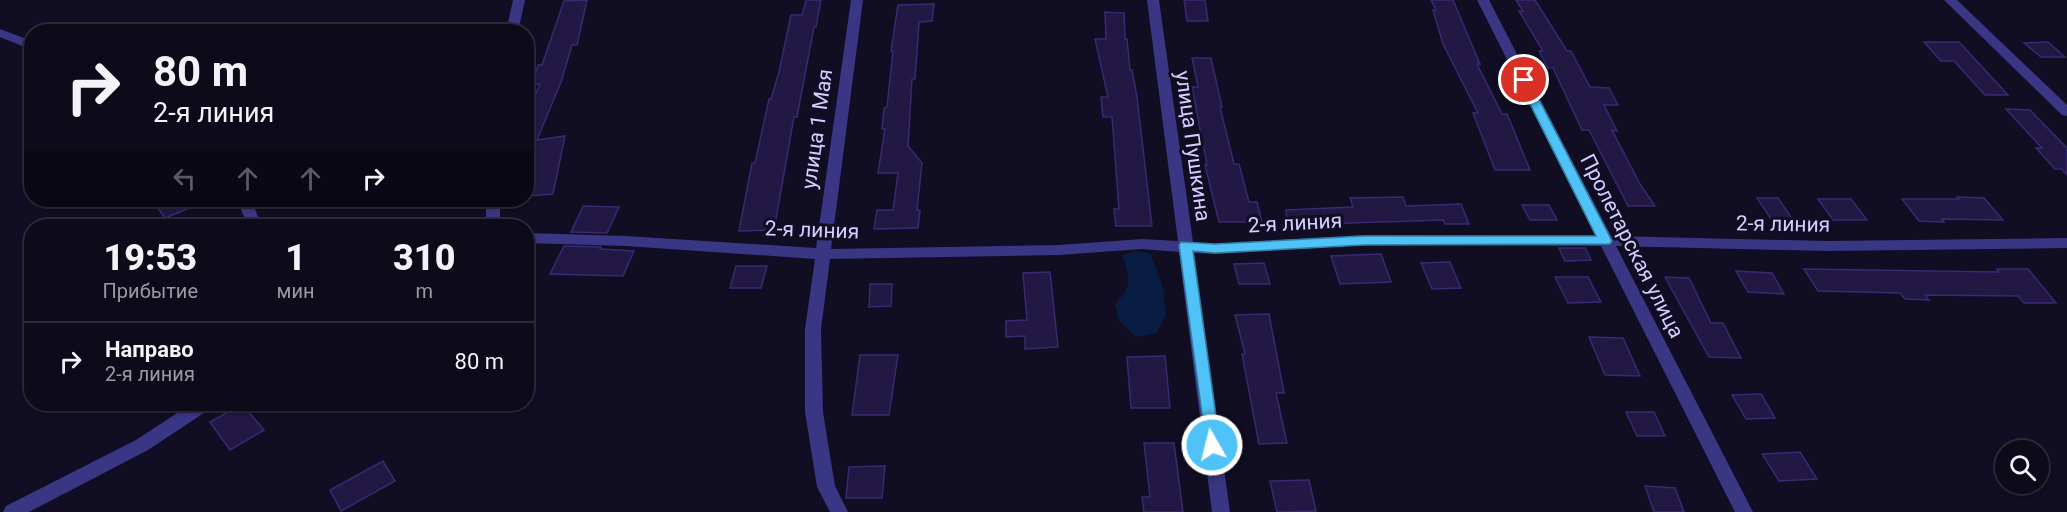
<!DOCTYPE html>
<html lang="ru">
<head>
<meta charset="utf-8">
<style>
	:root { --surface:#0d0a1a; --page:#161323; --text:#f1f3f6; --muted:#9a9aa2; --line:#2d2b39 }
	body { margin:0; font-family:Roboto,sans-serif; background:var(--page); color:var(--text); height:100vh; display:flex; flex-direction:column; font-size:22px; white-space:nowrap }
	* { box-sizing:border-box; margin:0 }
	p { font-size:20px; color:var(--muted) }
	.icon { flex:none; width:33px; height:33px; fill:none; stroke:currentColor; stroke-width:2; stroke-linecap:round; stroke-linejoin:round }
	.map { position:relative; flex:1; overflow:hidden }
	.drawer { position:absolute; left:24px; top:219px; width:510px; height:192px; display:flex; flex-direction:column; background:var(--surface); border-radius:24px; box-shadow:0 2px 4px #0004,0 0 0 2px var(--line) }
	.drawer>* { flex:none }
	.hud { position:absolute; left:24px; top:24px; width:510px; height:183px; border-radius:24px; box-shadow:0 2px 4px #0004,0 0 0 2px var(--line); background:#0d0a1a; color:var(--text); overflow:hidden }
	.fabs { position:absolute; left:1995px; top:440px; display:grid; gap:12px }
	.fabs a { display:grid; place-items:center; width:54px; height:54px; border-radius:50%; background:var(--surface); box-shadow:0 2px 4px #0004,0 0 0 2px var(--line); font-size:30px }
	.pin { position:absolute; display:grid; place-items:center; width:51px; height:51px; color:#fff; margin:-26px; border:3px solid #fff; border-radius:50%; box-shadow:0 2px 6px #0007 }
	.me { position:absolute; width:66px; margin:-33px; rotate:352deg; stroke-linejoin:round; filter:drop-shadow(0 0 4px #0008) }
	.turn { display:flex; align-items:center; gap:21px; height:126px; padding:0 30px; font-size:27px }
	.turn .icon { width:78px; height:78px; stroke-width:2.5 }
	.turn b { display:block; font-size:42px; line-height:51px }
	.lanes { display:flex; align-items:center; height:57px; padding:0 30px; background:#0003; justify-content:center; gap:30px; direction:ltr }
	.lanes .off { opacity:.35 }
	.eta { display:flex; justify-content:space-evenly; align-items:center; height:102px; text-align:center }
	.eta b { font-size:36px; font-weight:800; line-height:42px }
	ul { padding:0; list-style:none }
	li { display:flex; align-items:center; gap:18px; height:78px; padding:0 30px; border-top:2px solid var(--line) }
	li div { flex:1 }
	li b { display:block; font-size:22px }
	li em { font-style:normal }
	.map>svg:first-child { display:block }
</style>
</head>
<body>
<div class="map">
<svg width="2067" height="512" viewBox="0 0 2067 512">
	<rect width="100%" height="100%" fill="#110d23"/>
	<path fill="#081d41" d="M1138,251L1151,254L1162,285L1166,314L1157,333L1136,337L1119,321L1115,304C1133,287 1130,277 1122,255Z"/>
	<g fill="#211844" stroke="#382a71" stroke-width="1.5">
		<path d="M587,0L577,45H572L561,82L537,140L565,136L553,194L526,196V116L540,84L532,85L538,65H542L564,1Z"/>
		<path d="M806,0H821L816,27H814L797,117H794L774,230L739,231L752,163H755L769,99H771L779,72L791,15H802Z"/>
		<path d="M1184,0H1205L1208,21H1187Z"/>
		<path d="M1431,0H1453L1480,64H1477L1502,114H1507L1530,170H1495L1473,113H1478L1443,44L1433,10H1436Z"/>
		<path d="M1516,0H1535L1567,51H1571L1590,87L1609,88L1618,105H1604L1617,131L1612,130L1640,184L1655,206H1628L1589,130H1582L1553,68H1548L1539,51H1543L1519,11H1523Z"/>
		<path d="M934,4L932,21L919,22L915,79H912L908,146L922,163L917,210H920L918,228L874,229L877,210H893L898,173H878L885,129H882L884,108L887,107L893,51H891L898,5Z"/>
		<path d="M1105,12L1124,13L1125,39H1127L1130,70H1132L1137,97L1152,226H1116L1114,209H1119L1112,117H1103L1101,97H1108L1095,39H1106Z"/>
		<path d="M1924,42H1959L2008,95H1985L1954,61H1941Z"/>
		<path d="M2048,42L2065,57H2041L2024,43Z"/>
		<path d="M1192,58H1211L1222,107H1220L1234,164H1239L1249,202H1257L1262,222H1219L1205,165H1207L1192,87H1198Z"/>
		<path d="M2006,109L2030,110L2067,148V175L2062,169H2055L2036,148H2042Z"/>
		<path d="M1403,197L1406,206L1461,204L1469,224H1445L1443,220L1287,225L1286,210L1353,207L1350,198Z"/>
		<path d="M1957,197L1984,198L2003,220L1942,219L1944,222L1919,221L1902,199H1959Z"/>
		<path d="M1757,198H1778L1793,220L1771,219Z"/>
		<path d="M1818,199H1851L1867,220H1833Z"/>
		<path d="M152,200H209L165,218Z"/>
		<path d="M1522,205H1549L1557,220H1530Z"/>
		<path d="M583,206L619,207L607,233L571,232Z"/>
		<path d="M564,246L601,247L600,249L634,251L623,276L550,274Z"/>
		<path d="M1559,248H1585L1591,260L1565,261Z"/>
		<path d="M1381,254L1391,282L1340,284L1331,256Z"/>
		<path d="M1450,262L1461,288L1432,289L1421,263Z"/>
		<path d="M1264,263L1270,284H1239L1234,264Z"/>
		<path d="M736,266H767L761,288H730Z"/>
		<path d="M1804,269L1999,272L1997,269H2028L2056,303H2024L2018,296L1925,295L1929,300L1905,299L1900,293L1818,291Z"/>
		<path d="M1736,271L1772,273L1784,294L1748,292Z"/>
		<path d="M1050,272L1058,347L1025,349V336L1006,337V321L1027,320L1023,273Z"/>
		<path d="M1555,277H1588L1601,302L1568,303Z"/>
		<path d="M1665,277L1689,278L1711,323H1723L1741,358L1709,357Z"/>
		<path d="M870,284H892L891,306L869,307Z"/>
		<path d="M1269,314L1284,393H1276L1287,443L1259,444L1242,354H1245L1235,315Z"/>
		<path d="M1589,337L1623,338L1640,376L1605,375Z"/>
		<path d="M860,355H898L889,415H852Z"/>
		<path d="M1165,356L1170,408H1131L1127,357Z"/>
		<path d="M1761,394L1775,418L1746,419L1732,395Z"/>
		<path d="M242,404L264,430L230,450L210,422Z"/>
		<path d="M1626,412H1654L1665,436H1637Z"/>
		<path d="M1144,443H1174L1183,512H1144L1142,497H1150Z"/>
		<path d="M1800,452L1817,479L1779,481L1762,454Z"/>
		<path d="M383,461L395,481L341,511L330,490Z"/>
		<path d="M885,466L882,498H846L849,467Z"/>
		<path d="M1309,480L1316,511L1277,512L1270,481Z"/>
		<path d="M1645,486L1675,488L1684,512H1654Z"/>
	</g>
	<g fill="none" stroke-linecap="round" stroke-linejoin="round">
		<g fill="#393683" fill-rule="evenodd">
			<path d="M513,0H525L518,32H506Z"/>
			<path d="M851,0H863L831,249L1059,245L1142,239L1178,241L1147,0H1159L1193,242L1215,244L1363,235L1596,236L1477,0H1489L1611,236L1827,241L2067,238V248L1827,251L1616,246L1753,512H1735L1601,246L1363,245L1215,254L1194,253L1230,512H1212L1179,252L1142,249L1059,255L830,259L821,329L823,412L835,486L848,512H830L817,487L805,412V329L815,259L626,246L526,243V233L626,236L816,248Z"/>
			<path d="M1944,0H1957L2067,105V116L2062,115Z"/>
			<path d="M0,29L32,41V50L0,37Z"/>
			<path d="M237,200H251L262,226H248Z"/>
			<path d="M486,200H500V220L507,226H488L486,222Z"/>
			<path d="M191,404H212L210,409L148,450L29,512H3L6,506L136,440Z"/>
		</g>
	</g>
	<path fill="#4fc3f7" stroke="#337fa1" stroke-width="1.5" d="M1524,77L1529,80L1612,241L1610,244L1363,245L1215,253L1193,251L1220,445L1218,450L1212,452L1207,450L1179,245L1181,242L1215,244L1363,236H1596L1518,80Z"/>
	<g text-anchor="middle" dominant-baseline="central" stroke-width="6" stroke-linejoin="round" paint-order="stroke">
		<g font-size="21" fill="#d4cfff" stroke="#110d23">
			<text transform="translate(817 129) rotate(-82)">улица 1 Мая</text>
			<text transform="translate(1193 146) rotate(82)">улица Пушкина</text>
			<text transform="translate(1295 223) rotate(-3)">2-я линия</text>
			<text transform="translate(1783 224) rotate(1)">2-я линия</text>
			<text transform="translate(812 230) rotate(2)">2-я линия</text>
			<text transform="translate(1632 246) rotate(63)">Пролетарская улица</text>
		</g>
	</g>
</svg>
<div class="fabs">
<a><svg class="icon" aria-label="search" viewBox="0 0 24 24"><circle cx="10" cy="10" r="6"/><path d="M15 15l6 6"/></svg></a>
</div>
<div class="pin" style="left:1524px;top:80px;background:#d93025"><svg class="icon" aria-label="arrive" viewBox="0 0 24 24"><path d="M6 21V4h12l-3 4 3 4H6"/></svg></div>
<svg class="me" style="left:1212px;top:445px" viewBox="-20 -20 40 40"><circle r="17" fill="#4fc3f7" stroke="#fff" stroke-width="3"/><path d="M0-11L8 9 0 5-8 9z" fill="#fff"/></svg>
<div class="hud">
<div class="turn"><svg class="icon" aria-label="right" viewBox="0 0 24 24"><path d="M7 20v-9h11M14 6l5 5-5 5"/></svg><div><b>80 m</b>2-я линия</div></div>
<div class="lanes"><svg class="icon off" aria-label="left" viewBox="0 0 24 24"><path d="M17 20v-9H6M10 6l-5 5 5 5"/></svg><svg class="icon off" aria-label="ahead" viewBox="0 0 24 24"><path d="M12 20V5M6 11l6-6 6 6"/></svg><svg class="icon off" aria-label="ahead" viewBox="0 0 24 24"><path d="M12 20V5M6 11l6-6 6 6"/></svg><svg class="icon" aria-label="right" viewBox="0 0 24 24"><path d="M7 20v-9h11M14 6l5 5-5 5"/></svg></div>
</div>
<section class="drawer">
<div class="eta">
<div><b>19:53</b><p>Прибытие</p></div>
<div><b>1</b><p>мин</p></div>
<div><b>310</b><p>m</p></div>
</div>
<ul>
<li><svg class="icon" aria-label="right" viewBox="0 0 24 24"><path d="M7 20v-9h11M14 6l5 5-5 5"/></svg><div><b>Направо</b><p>2-я линия</p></div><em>80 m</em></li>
</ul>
</section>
</div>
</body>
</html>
